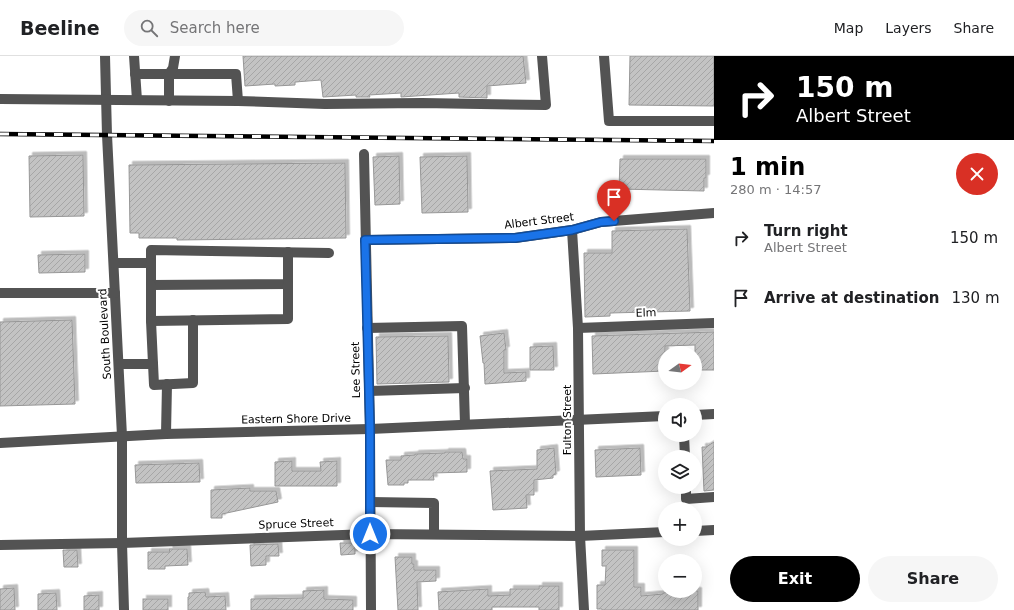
<!DOCTYPE html>
<html lang="en">
<head>
<meta charset="utf-8">
<style>
	:root { --surface:#fff; --page:#f6f6f6; --text:#202124; --muted:#757577; --line:#e0e0e0; --accent:#000 }
	body { margin:0; font-family:"DejaVu Sans",sans-serif; background:var(--page); color:var(--text); height:100vh; display:flex; flex-direction:column; font-size:15px; white-space:nowrap }
	* { box-sizing:border-box; margin:0 }
	p { font-size:13px; color:var(--muted) }
	.icon { flex:none; width:22px; height:22px; fill:none; stroke:currentColor; stroke-width:2; stroke-linecap:round; stroke-linejoin:round }
	.map { position:relative; flex:1; overflow:hidden }
	.panel { display:flex; flex-direction:column; background:var(--surface); width:300px }
	.panel>* { flex:none }
	.hud { background:#000; color:#fff; overflow:hidden }
	.needle { width:26px; rotate:75deg }
	.controls { position:absolute; left:658px; top:290px; display:grid; gap:8px }
	.controls a { display:grid; place-items:center; width:44px; height:44px; border-radius:50%; background:var(--surface); box-shadow:0 4px 16px #0002; font-size:20px }
	.pin { position:absolute; display:grid; place-items:center; width:34px; height:34px; color:#fff; margin:-41px -17px; border-radius:50% 50% 50% 0; rotate:-45deg; box-shadow:0 0 4px #0007 }
	.pin .icon { rotate:45deg }
	.me { position:absolute; width:44px; margin:-22px; rotate:0deg; stroke-linejoin:round; filter:drop-shadow(0 0 3px #0008) }
	.turn { display:flex; align-items:center; gap:14px; height:84px; padding:0 16px; font-size:18px }
	.turn .icon { width:52px; height:52px; stroke-width:2.5 }
	.turn b { display:block; font-size:28px; line-height:34px }
	.round { display:grid; place-items:center; flex:none; width:42px; height:42px; border-radius:21px; background:var(--page) }
	.head { display:flex; align-items:center; justify-content:space-between; height:68px; padding:0 16px }
	h1 { font-size:24px; font-weight:800; line-height:30px; color:var(--accent) }
	.button { display:flex; gap:8px; margin-top:auto; padding:8px 16px }
	.button a { flex:1; height:46px; border-radius:24px; background:var(--accent); color:#fff; font-size:16px; font-weight:800; line-height:46px; text-align:center }
	.button a+a { background:var(--page); color:var(--text) }
	ul { padding:0; list-style:none }
	li { display:flex; align-items:center; gap:12px; height:60px; padding:0 16px }
	li div { flex:1 }
	li b { display:block; font-size:15px }
	li em { font-style:normal }
	header { display:flex; align-items:center; gap:24px; box-sizing:border-box; height:56px; padding:0 20px; background:var(--surface); border-bottom:1px solid var(--line) }
	header strong { font-size:19px }
	nav { display:flex; gap:22px; margin-inline-start:auto; font-size:14px }
	.search { width:280px; height:36px; background:var(--page); display:flex; align-items:center; gap:10px; box-sizing:border-box; padding:0 14px; border-radius:22px; color:var(--muted); font-size:15px }
	main { display:flex; flex:1; min-height:0 }
	.map>svg:first-child { display:block }
</style>
</head>
<body>
<header>
<strong>Beeline</strong>
<div class="search"><svg class="icon" aria-label="search" viewBox="0 0 24 24"><circle cx="10" cy="10" r="6"/><path d="M15 15l6 6"/></svg>Search here</div>
<nav><a>Map</a><a>Layers</a><a>Share</a></nav>
</header>
<main>
<div class="map">
<svg width="714" height="554" viewBox="0 0 714 554">
	<defs>
		<pattern id="building-hatch" width="6" height="6" patternUnits="userSpaceOnUse"><rect width="6" height="6" fill="#c3c3c3"/><path d="M-1 1l2-2M0 6l6-6M5 7l2-2" fill="none" stroke="#a6a6a6"/></pattern>
		<filter id="shadow"><feDropShadow dx="3.5" dy="-3.5" stdDeviation="0" flood-color="#0004"/></filter>
	</defs>
	<rect width="100%" height="100%" fill="#fff"/>
	<g fill="url(#building-hatch)" stroke="#979797" filter="url(#shadow)">
		<path d="M243,0H523L526,27L487,30V42L459,41V37L401,41V37L369,39L370,41H356V39L323,41L321,24L295,26V29L275,30V28L245,30Z"/>
		<path d="M630,0H714V50L629,49Z"/>
		<path d="M83,99L84,160L30,161L29,100Z"/>
		<path d="M399,100L400,148L375,149L373,101Z"/>
		<path d="M467,100L468,156L422,157L420,101Z"/>
		<path d="M620,103H706V122H704V135L619,133Z"/>
		<path d="M345,107L346,182L177,184V182H139V177H130L129,109Z"/>
		<path d="M687,173L690,255L610,257V260L585,261L584,197H612V175Z"/>
		<path d="M85,198V216L39,217L38,199Z"/>
		<path d="M72,264L75,348L0,350V266Z"/>
		<path d="M714,276V314H695V289L665,290V315L593,318L592,280Z"/>
		<path d="M504,277L506,294H504V317L526,316V325L485,328L484,307H483L480,280Z"/>
		<path d="M448,280L449,326L377,328L376,281Z"/>
		<path d="M553,290L554,314H530V291Z"/>
		<path d="M714,386V434L704,435L702,391H706Z"/>
		<path d="M554,392L556,418L553,419V422L534,424V439H526L527,452L493,454L490,415L537,413V394Z"/>
		<path d="M640,392L641,419L596,421L595,394Z"/>
		<path d="M445,396H462L463,403H467V416L433,417L434,424H408V427H404V429H388L386,404H401V400L415,399V398L445,397Z"/>
		<path d="M292,405V415H321L320,406L337,405V430H275V406Z"/>
		<path d="M199,407L200,426L136,427L135,409Z"/>
		<path d="M250,432V435H276L278,446L222,458V462H211V434Z"/>
		<path d="M340,487H355V498L341,499Z"/>
		<path d="M278,488L279,500H266V509L251,510L250,489Z"/>
		<path d="M169,493H187L188,509L165,510V513H148V496H170Z"/>
		<path d="M63,494H77L78,511H64Z"/>
		<path d="M602,494H634V531H641V540L663,538V537L680,535H698V554H602V553H597V529H605L606,510H602Z"/>
		<path d="M395,501H412V508H414V514H436V525L417,526L418,554H398Z"/>
		<path d="M539,530H559V554H539V551H492V554H439L438,536L488,533V540L510,539V533H539Z"/>
		<path d="M14,532L15,554H0V533Z"/>
		<path d="M324,534V543L353,544V554H251V543L303,542V535Z"/>
		<path d="M205,536L206,541L225,540L226,554H188V541H189V537Z"/>
		<path d="M56,537L57,554H38V538Z"/>
		<path d="M99,539V554H84V540Z"/>
		<rect x="143" y="543" width="25" height="11"/>
	</g>
	<g fill="none" stroke-linecap="round" stroke-linejoin="round">
		<g stroke="#535353" stroke-width="10">
			<path d="M105,0L107,79L122,380V487L124,554"/>
			<path d="M134,0L137,44"/>
			<path d="M604,0L609,65H714"/>
			<path d="M135,18H236L238,45"/>
			<path d="M0,43L238,45L325,48L422,47L546,49L542,0"/>
			<path d="M169,45V18L173,12L175,0"/>
			<path d="M364,98L370,373L371,554"/>
			<path d="M572,174L578,272L580,480L584,554"/>
			<path d="M365,184L515,182L572,174L601,166L714,157"/>
			<path d="M114,207H151V194L329,197"/>
			<path d="M151,207V229L288,228V196"/>
			<path d="M151,229V265L288,263V228"/>
			<path d="M0,237H115"/>
			<path d="M151,265L154,329L193,327V264"/>
			<path d="M367,272L462,270L465,368"/>
			<path d="M578,272L714,267"/>
			<path d="M119,308H153"/>
			<path d="M369,335L465,332"/>
			<path d="M695,359L714,358"/>
			<path d="M166,378L167,328"/>
			<path d="M684,379L685,401"/>
			<path d="M0,387L166,378L370,373L665,360"/>
			<path d="M686,431V443L714,441"/>
			<path d="M370,446L434,447V478"/>
			<path d="M695,475L714,474"/>
			<path d="M0,489L122,487L370,478L580,480L665,476"/>
		</g>
		<defs>
			<path id="rail" d="M0,78L714,85"/>
		</defs>
		<use href="#rail" stroke="#000" stroke-width="4.5"/>
		<use href="#rail" stroke="#fff" stroke-width="3" stroke-dasharray="9" stroke-linecap="butt"/>
	</g>
	<g fill="none" stroke-linecap="round" stroke-linejoin="round">
		<defs>
			<path id="route" d="M370,478V373L365,184L515,182L572,174L601,166L614,165"/>
		</defs>
		<use href="#route" stroke="#114b97" stroke-width="10"/>
		<use href="#route" stroke="#1a73e8" stroke-width="7"/>
	</g>
	<g text-anchor="middle" dominant-baseline="central" stroke-width="4" stroke-linejoin="round" paint-order="stroke">
		<g font-size="11" fill="#000" stroke="#fff">
			<text transform="translate(539 165) rotate(-7)">Albert Street</text>
			<text transform="translate(646 257) rotate(-2)">Elm</text>
			<text transform="translate(105 278) rotate(-93)">South Boulevard</text>
			<text transform="translate(356 314) rotate(-91)">Lee Street</text>
			<text transform="translate(296 363) rotate(-1)">Eastern Shore Drive</text>
			<text transform="translate(567 364) rotate(-90)">Fulton Street</text>
			<text transform="translate(296 468) rotate(-2)">Spruce Street</text>
		</g>
	</g>
</svg>
<div class="controls">
<a><svg class="needle" viewBox="-14 -14 28 28"><path d="M0-13l5 13h-10z" fill="#e53935"/><path d="M0 13l5-13h-10z" fill="#757577"/></svg></a>
<a><svg class="icon" aria-label="sound" viewBox="0 0 24 24"><path d="M4 9h4l5-4v14l-5-4H4zM17 9q2 3 0 6"/></svg></a>
<a><svg class="icon" aria-label="layers" viewBox="0 0 24 24"><path d="M12 4l9 5-9 5-9-5zM3 14l9 5 9-5"/></svg></a>
<a>+</a>
<a>−</a>
</div>
<div class="pin" style="left:614px;top:165px;background:#d93025"><svg class="icon" aria-label="arrive" viewBox="0 0 24 24"><path d="M6 21V4h12l-3 4 3 4H6"/></svg></div>
<svg class="me" style="left:370px;top:478px" viewBox="-20 -20 40 40"><circle r="17" fill="#1a73e8" stroke="#fff" stroke-width="3"/><path d="M0-11L8 9 0 5-8 9z" fill="#fff"/></svg>
</div>
<section class="panel">
<div class="hud">
<div class="turn"><svg class="icon" aria-label="right" viewBox="0 0 24 24"><path d="M7 20v-9h11M14 6l5 5-5 5"/></svg><div><b>150 m</b>Albert Street</div></div>
</div>
<div class="head"><div><h1>1 min</h1><p>280 m · 14:57</p></div><a class="round" style="background:#d93025;color:#fff"><svg class="icon" aria-label="close" viewBox="0 0 24 24"><path d="M6 6l12 12M18 6L6 18"/></svg></a></div>
<ul>
<li><svg class="icon" aria-label="right" viewBox="0 0 24 24"><path d="M7 20v-9h11M14 6l5 5-5 5"/></svg><div><b>Turn right</b><p>Albert Street</p></div><em>150 m</em></li>
<li><svg class="icon" aria-label="arrive" viewBox="0 0 24 24"><path d="M6 21V4h12l-3 4 3 4H6"/></svg><div><b>Arrive at destination</b></div><em>130 m</em></li>
</ul>
<div class="button"><a>Exit</a><a>Share</a></div>
</section>
</main>
</body>
</html>
